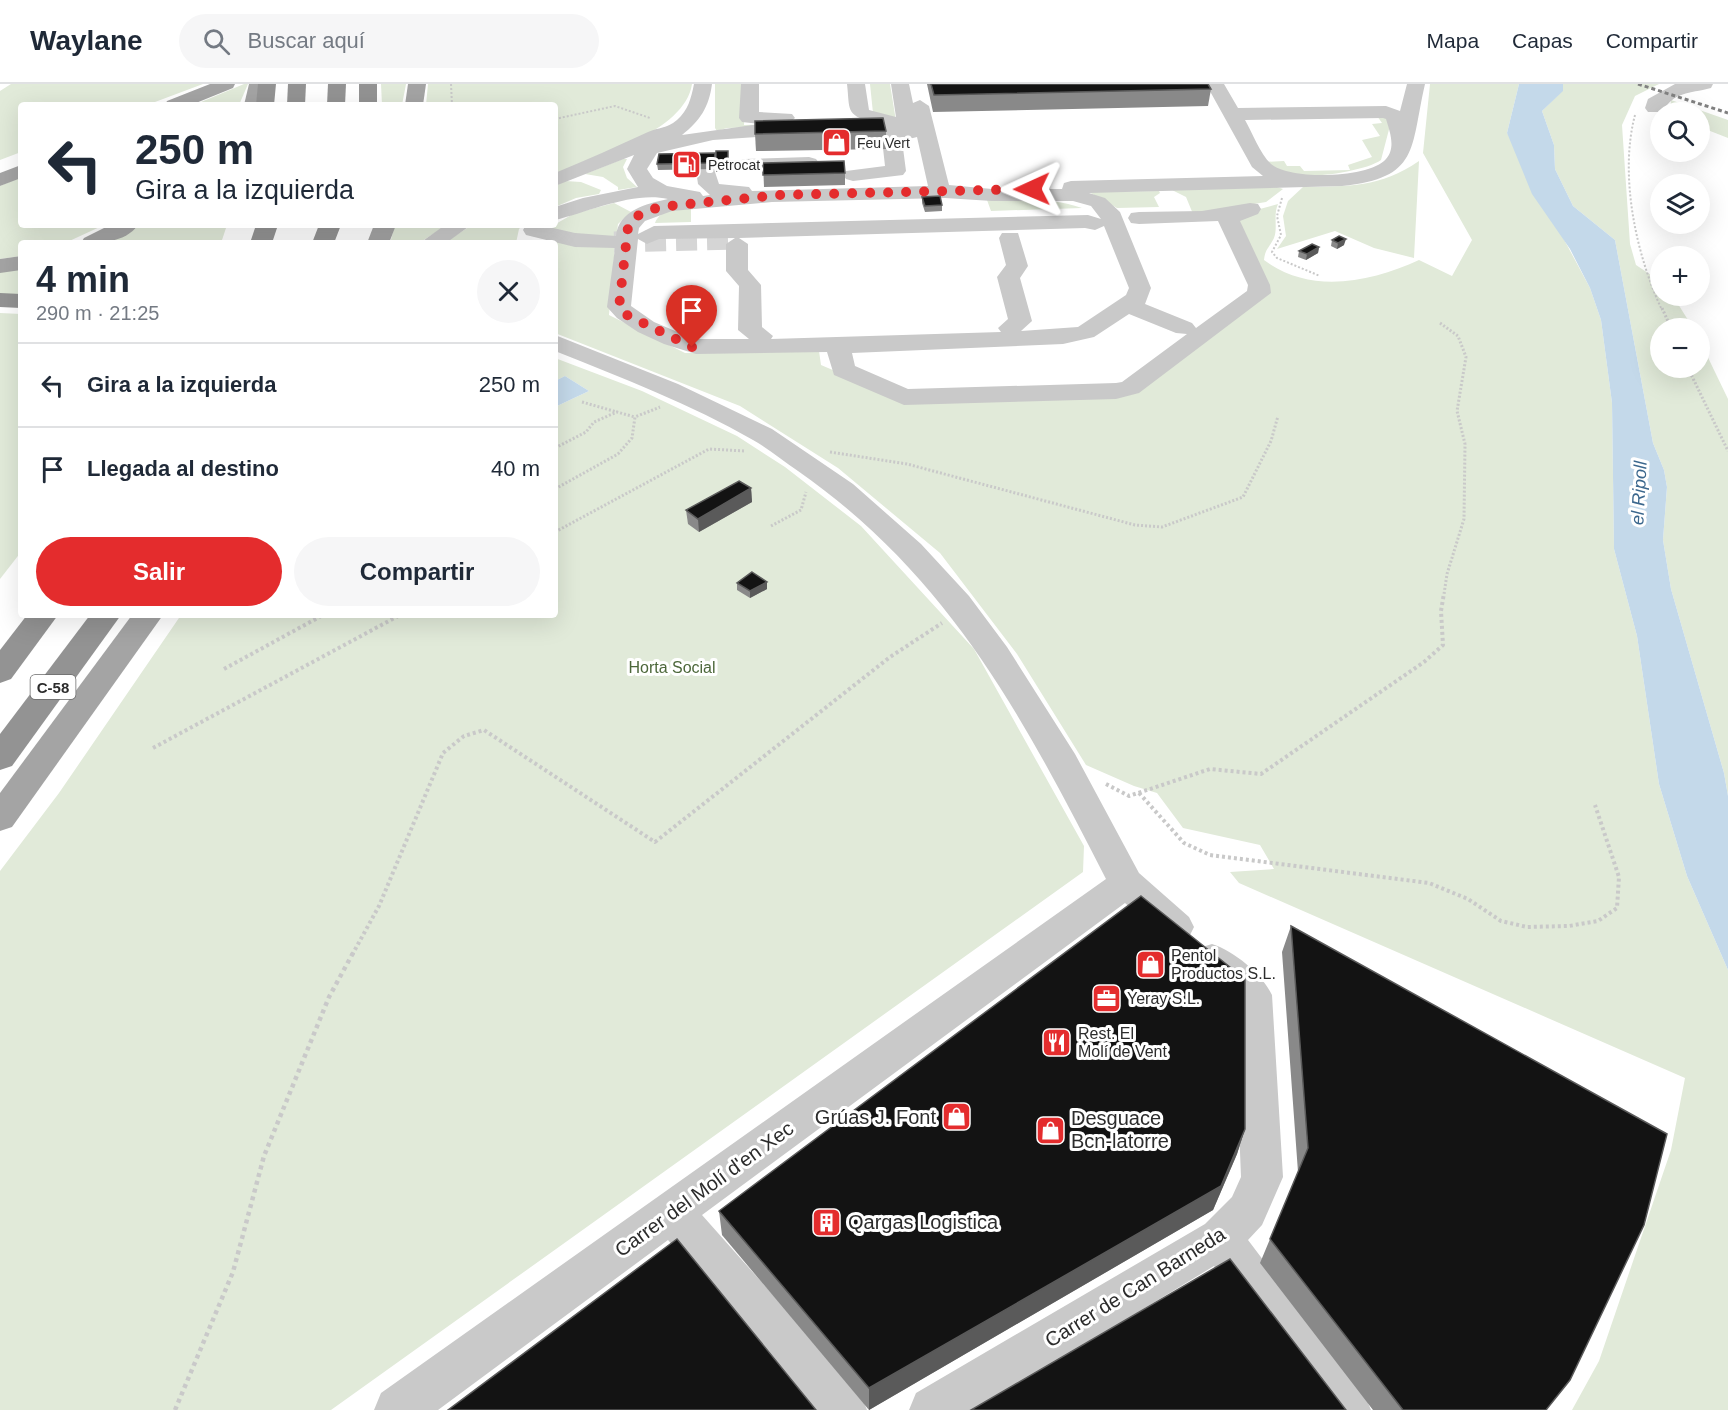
<!DOCTYPE html>
<html lang="es">
<head>
<meta charset="utf-8">
<style>
	:root { --surface:#fff; --page:#f6f6f7; --text:#1f2937; --muted:#747a83; --line:#e0e1e3; --accent:#e42c2d }
	body { margin:0; font-family:Helvetica,sans-serif; background:var(--page); color:var(--text); height:100vh; display:flex; flex-direction:column; font-size:22px; white-space:nowrap }
	* { box-sizing:border-box; margin:0 }
	p { font-size:20px; color:var(--muted) }
	.icon { flex:none; width:33px; height:33px; fill:none; stroke:currentColor; stroke-width:2; stroke-linecap:round; stroke-linejoin:round }
	.map { position:relative; flex:1; overflow:hidden }
	.panel { position:absolute; left:18px; top:156px; width:540px; height:378px; display:flex; flex-direction:column; background:var(--surface); border-radius:6px; box-shadow:0 6px 24px #0002 }
	.panel>* { flex:none }
	.guide { position:absolute; left:18px; top:18px; width:540px; height:126px; border-radius:6px; box-shadow:0 6px 24px #0002; background:#fff; color:var(--text); overflow:hidden }
	.tools { position:absolute; left:1650px; top:18px; display:grid; gap:12px }
	.tools a { display:grid; place-items:center; width:60px; height:60px; border-radius:50%; background:var(--surface); box-shadow:0 6px 24px #0002; font-size:30px }
	.pin { position:absolute; display:grid; place-items:center; width:51px; height:51px; color:#fff; margin:-62px -26px; border-radius:50% 50% 50% 0; rotate:-45deg; box-shadow:0 0 6px #0007 }
	.pin .icon { rotate:45deg }
	.me { position:absolute; width:66px; margin:-33px; rotate:269deg; stroke-linejoin:round; filter:drop-shadow(0 0 4px #0008) }
	.turn { display:flex; align-items:center; gap:21px; height:126px; padding:0 18px; font-size:27px }
	.turn .icon { width:78px; height:78px; stroke-width:2.5 }
	.turn b { display:block; font-size:42px; line-height:51px }
	.round { display:grid; place-items:center; flex:none; width:63px; height:63px; border-radius:32px; background:var(--page) }
	.head { display:flex; align-items:center; justify-content:space-between; height:102px; padding:0 18px }
	h1 { font-size:36px; font-weight:700; line-height:45px }
	.button { display:flex; gap:12px; margin-top:auto; padding:12px 18px }
	.button a { flex:1; height:69px; border-radius:36px; background:var(--accent); color:#fff; font-size:24px; font-weight:700; line-height:69px; text-align:center }
	.button a+a { background:var(--page); color:var(--text) }
	ul { padding:0; list-style:none }
	li { display:flex; align-items:center; gap:18px; height:84px; padding:0 18px; border-top:2px solid var(--line) }
	li div { flex:1 }
	li b { display:block; font-size:22px }
	li em { font-style:normal }
	header { display:flex; align-items:center; gap:36px; box-sizing:border-box; height:84px; padding:0 30px; background:var(--surface); border-bottom:2px solid var(--line) }
	header strong { font-size:28px }
	nav { display:flex; gap:33px; margin-inline-start:auto; font-size:21px }
	.search { width:420px; height:54px; background:var(--page); display:flex; align-items:center; gap:15px; box-sizing:border-box; padding:0 21px; border-radius:33px; color:var(--muted); font-size:22px }
	.map>svg:first-child { display:block }
</style>
</head>
<body>
<header>
<strong>Waylane</strong>
<div class="search"><svg class="icon" aria-label="search" viewBox="0 0 24 24"><circle cx="10" cy="10" r="6"/><path d="M15 15l6 6"/></svg>Buscar aquí</div>
<nav><a>Mapa</a><a>Capas</a><a>Compartir</a></nav>
</header>
<div class="map">
<svg width="1728" height="1326" viewBox="0 0 1728 1326">
	<rect width="100%" height="100%" fill="#fff"/>
	<g fill="#e1ead9">
		<path d="M11,0H203L147,21H21V68L0,76V7Z"/>
		<path d="M244,0H248L239,21H194Z"/>
		<path d="M381,0H406L402,21H382Z"/>
		<path d="M428,0H692C685,48 595,73 555,90V21H426Z"/>
		<path d="M715,0H746L744,41L874,37L890,40L727,44L717,47L715,44Z"/>
		<path d="M870,0H890L896,37L873,29Z"/>
		<path d="M1430,0H1519L1507,49L1590,204L1601,236L1612,319L1614,465L1637,552L1659,700L1687,792L1728,886V1326H1572L1599,1277L1671,1066L1685,994L1239,799L1230,788L1274,785L1260,761L1183,744L1157,709L1134,702L1086,681L1017,570L940,469L838,384L740,322L555,249V159H542L551,154L615,162L609,231L685,269L819,267L821,281L903,316L1123,309L1262,212L1236,140L1245,129L1278,120C1273,131 1278,144 1274,154C1269,164 1265,165 1264,176C1310,211 1371,198 1419,176L1452,192L1472,156L1423,69Z"/>
		<path d="M1563,0H1659L1635,12L1622,41L1630,160L1636,181L1660,197V212H1673L1693,244H1660V284H1700V257L1728,315V712L1724,689L1671,505L1663,456L1667,403L1664,386L1653,359L1615,156L1573,122L1555,85L1554,61L1542,27L1562,7Z"/>
		<path d="M1671,16L1728,36V54L1700,43V28H1670Z"/>
		<path d="M1375,29L1392,34L1381,76C1364,88 1304,96 1284,90C1277,88 1270,81 1263,78L1284,77L1287,82H1300L1304,87L1350,86L1348,81L1372,73L1362,56L1380,52L1372,40L1382,39Z"/>
		<path d="M623,75H627L623,83L627,94L637,103L618,106V103L603,93L585,90Z"/>
		<path d="M1419,77L1414,174L1374,164L1335,147L1277,165L1286,152L1283,132L1288,117L1303,103C1349,102 1380,104 1419,77Z"/>
		<path d="M21,93V141H104L65,159H21V172L0,175V102Z"/>
		<path d="M565,97L581,98L601,106L599,110L576,114L555,123V102Z"/>
		<path d="M1277,103L1283,105L1266,118L1193,130L1186,113L1172,106Z"/>
		<path d="M1159,107L1160,109L1154,113L1159,123L1117,124L1089,108Z"/>
		<path d="M987,116C1018,116 1052,113 1082,124L991,127Z"/>
		<path d="M614,119L631,128L618,140L616,155H602L547,145L573,130Z"/>
		<path d="M691,123V138L655,139C660,125 678,125 691,123Z"/>
		<path d="M142,141H227L221,159H107Z"/>
		<path d="M395,141H447L419,159H390Z"/>
		<path d="M472,141H523L519,145L516,159H444Z"/>
		<path d="M21,184V212L0,211V187Z"/>
		<path d="M0,229L21,230V468L0,495Z"/>
		<path d="M555,274L642,307L737,352L785,383L861,442L974,565L1084,762L1083,788L331,1326H0V787L59,709L181,531H555V323L589,307L565,292L555,297Z"/>
	</g>
	<g fill="#c4d9ea">
		<path d="M1519,0H1563V7L1542,27L1554,61L1555,85L1573,122L1615,156L1653,359L1664,386L1667,403L1663,456L1671,505L1724,689L1728,712V886L1687,792L1659,700L1637,552L1614,465L1612,319L1601,236L1590,204L1570,165L1532,110L1507,49Z"/>
		<path d="M565,292L589,307L555,323V297Z"/>
	</g>
	<g fill="none" stroke-linecap="round" stroke-linejoin="round">
		<path stroke="#d5d5d5" stroke-width="21" stroke-dasharray="21 10" stroke-linecap="butt" d="M614,158L737,155"/>
		<g stroke="#c9c9c9" stroke-width="2" stroke-dasharray="2 2" stroke-linecap="butt">
			<path d="M451,0L452,21"/>
			<path d="M1635,31C1619,91 1636,171 1662,226"/>
			<path d="M555,35L615,22L650,34"/>
			<path d="M1282,114L1277,132L1281,151L1272,168L1277,174L1320,192"/>
		</g>
		<g stroke="#c9c9c9" stroke-width="3" stroke-dasharray="2 2" stroke-linecap="butt">
			<path d="M1662,224L1671,244"/>
			<path d="M1440,239L1458,252L1466,273L1457,327L1465,360L1464,435L1447,490L1444,510"/>
			<path d="M1688,284L1728,367"/>
			<path d="M582,318L617,328"/>
			<path d="M555,364L586,348L594,338L617,328L635,333"/>
			<path d="M830,368L907,380L1135,441L1162,443L1243,413L1271,357L1278,332"/>
			<path d="M555,405L618,370L632,354L635,333L660,323"/>
			<path d="M771,442L801,426L806,408"/>
			<path d="M555,448L709,365L745,367"/>
		</g>
		<g stroke="#c9c9c9" stroke-width="4" stroke-dasharray="3 3" stroke-linecap="butt">
			<path d="M224,585L323,531"/>
			<path d="M153,664L400,531"/>
			<path d="M1106,700L1129,712L1210,685L1261,690L1424,578L1443,561L1441,527L1444,509"/>
			<path d="M1139,709L1184,759L1210,771L1429,799L1468,815L1501,837L1527,843L1569,842L1598,837L1617,824L1619,793L1595,721"/>
			<path d="M352,871L379,822L443,669L464,652L484,646L655,758L890,573L942,539"/>
		</g>
		<path stroke="#c9c9c9" stroke-width="4.5" stroke-dasharray="4 4" stroke-linecap="butt" d="M175,1326L233,1188L264,1072L329,913L353,869"/>
		<g fill="#c9c9c9" fill-rule="evenodd">
			<path d="M694,0H712C709,23 700,37 682,51L760,40L742,38L739,34L741,0H759V28L792,30L795,34L789,39L872,38C845,31 850,25 847,0H865L869,26L896,33L891,0H909L913,19L920,16L929,22L949,101L992,105H1062L1064,99L1071,97L1263,92L1252,83L1206,0H1224L1238,24L1386,22L1400,27L1407,0H1425C1410,65 1420,94 1342,102L1089,109L1105,114L1120,128L1151,204L1145,220L1192,239L1196,244L1247,207L1248,201L1218,137L1139,140L1131,139L1128,134L1131,129L1139,128L1202,127L1250,119L1258,120L1261,125L1258,130L1240,137L1270,201L1271,209L1139,309L1116,315L904,321L834,291L827,268L696,270L664,260L638,248L617,234L607,223L615,164L575,163L526,151L523,146L526,141H540L575,149L616,152C619,126 646,120 668,115C634,107 588,128 555,136V123L583,114L638,103L627,85L634,71L555,102V89C587,76 617,62 648,48C659,43 666,45 677,36C688,26 691,15 694,0ZM1383,34L1386,35C1390,48 1396,64 1386,75C1369,95 1289,96 1271,80C1260,70 1252,48 1245,36ZM798,50L884,51L886,57L883,64L885,82L846,87L843,91L846,95L853,97L903,91L906,87L903,64L905,56L917,53L928,102L752,107L749,103L719,100L713,82H699L696,86L698,100L710,111L703,112L700,108L667,102L653,94L647,85L657,69L713,56ZM945,114L992,117H1073L1091,122L1101,135L1088,131L654,142L638,150L639,144L645,137L672,127L772,118ZM1104,142L1129,204L1126,211L1078,243L1021,247L1032,237L1020,194L1028,182L1018,149H1002L999,154L1006,181L997,193L1008,235L998,244L1001,248L771,255L773,252L762,243L761,201L748,186V160L739,154L1085,144L1095,146ZM735,154L726,160V187L739,202L738,246L749,255H694L654,238L631,222L638,155L647,160L659,155ZM1129,230L1176,249L1187,250L1122,298L1116,299L908,305L855,282L852,269L1063,260L1094,253Z"/>
			<path d="M1675,0H1713L1711,4C1688,10 1675,7 1662,28H1648L1645,24L1648,15Z"/>
			<path d="M809,73L816,75L819,79L816,83L745,87L738,85L735,81L738,77L745,75Z"/>
			<path d="M445,141H471L446,159H420Z"/>
			<path d="M555,251L678,300L772,345L853,400L921,460L969,512L1007,563L1075,670L1139,789L1189,833L1194,843L1189,853L1176,858L1163,853L1125,819L702,1131L860,1309L867,1326H812L668,1156L438,1326H374L381,1309L1106,795C1024,635 950,493 798,387C783,377 769,365 753,356C691,320 622,294 555,267Z"/>
			<path d="M1212,860C1234,867 1262,890 1272,911L1283,1093L1262,1141L1248,1156L1364,1309L1371,1326H1318L1214,1182L977,1326H909L916,1309L1205,1140L1232,1113L1241,1093L1234,917L1199,886L1193,875L1199,864Z"/>
		</g>
		<g fill="#a4a4a4" fill-rule="evenodd">
			<path d="M210,0H235L233,4L191,21H165L167,17Z"/>
			<path d="M249,0H267L262,21H244Z"/>
			<path d="M408,0H426L423,21H405Z"/>
			<path d="M21,81V94L0,102V89Z"/>
			<path d="M110,141H138C125,159 100,159 81,159L84,154Z"/>
			<path d="M374,141H396L389,159H367Z"/>
			<path d="M21,172V186L0,189V175Z"/>
			<path d="M132,531H163L12,743L0,747V709Z"/>
		</g>
		<g fill="#939393" fill-rule="evenodd">
			<path d="M258,0H276L274,21H256Z"/>
			<path d="M288,0H306L305,21H287Z"/>
			<path d="M328,0H346L345,21H327Z"/>
			<rect x="359" y="0" width="18" height="21"/>
			<path d="M256,141H278L272,159H250Z"/>
			<path d="M319,141H341L334,159H312Z"/>
			<path d="M0,209L21,210V224L0,223Z"/>
			<path d="M27,531H58L11,595L0,599V566Z"/>
			<path d="M90,531H121L12,682L0,686V650Z"/>
		</g>
		<path stroke="#818181" stroke-width="3" stroke-dasharray="4 3" stroke-linecap="butt" d="M1638,0L1728,29"/>
	</g>
	<g fill="#898989">
		<path d="M927,0H1208L1211,5L1208,22L933,28Z"/>
		<path d="M886,47V65L756,67L755,50Z"/>
		<path d="M728,67V88H716V82Z"/>
		<path d="M715,69V85L658,86L657,80Z"/>
		<path d="M763,79L845,89V101L764,103Z"/>
		<path d="M922,113L942,121V127L925,128L922,119Z"/>
		<path d="M1332,156L1344,161L1337,165L1331,162Z"/>
		<path d="M1319,163L1318,169L1306,176L1298,173L1299,167Z"/>
		<path d="M751,404L752,418L699,448L688,440L686,426Z"/>
		<path d="M737,499L767,505L750,514L737,506Z"/>
		<path d="M1291,842L1546,1326H1373L1260,1179L1298,1088L1282,868Z"/>
		<path d="M1245,1045L1237,1070L1213,1126L869,1326L722,1151L719,1127Z"/>
	</g>
	<g fill="#5a5a5a">
		<path d="M1346,155L1344,161L1337,165L1338,159Z"/>
		<path d="M1319,163L1318,169L1306,176L1307,170Z"/>
		<path d="M751,404L752,418L699,448L698,435Z"/>
		<path d="M767,498V505L750,514V507Z"/>
		<path d="M1245,1045L1237,1070L1213,1126L869,1326V1304Z"/>
	</g>
	<g fill="#131313" stroke="#5a5a5a" stroke-width="1.5">
		<path d="M931,0H1208L1211,5L934,11Z"/>
		<path d="M883,34L886,47L755,50V37Z"/>
		<rect x="716" y="67" width="12" height="15"/>
		<path d="M715,69L714,79L657,80L659,70Z"/>
		<path d="M844,77L845,89L763,91V79Z"/>
		<path d="M940,112L942,121L925,122L922,113Z"/>
		<path d="M1339,152L1346,155L1338,159L1332,156Z"/>
		<path d="M1312,160L1319,163L1307,170L1299,167Z"/>
		<path d="M739,397L751,404L698,435L686,426Z"/>
		<path d="M752,488L767,498L750,507L737,499Z"/>
		<path d="M1141,812L1245,895V1045L1221,1102L869,1304L719,1127Z"/>
		<path d="M1291,842L1667,1050L1644,1141L1570,1296L1546,1326H1403L1270,1155L1308,1064Z"/>
		<path d="M677,1155L816,1326H448Z"/>
		<path d="M1230,1175L1346,1326H971Z"/>
	</g>
	<g fill="none" stroke-linecap="round" stroke-linejoin="round">
		<path stroke="#e42c2d" stroke-width="10" stroke-dasharray="0 18" d="M692,263L627,231L619,223L628,143L637,132L659,123L779,111L1032,105"/>
	</g>
	<defs>
		<symbol id="shop-square" viewBox="-11 -11 22 22"><rect x="-9" y="-9" width="18" height="18" rx="4" fill="#e42c2d" stroke="#fff"/><path d="M-5-2.5h2.3a2.7 3.5 0 0 1 5.4 0H5L5.5 6h-11ZM-1.5-2.5h3a1.5 2.3 0 0 0-3 0Z" fill="#fff"/></symbol>
		<symbol id="fuel-square" viewBox="-11 -11 22 22"><rect x="-9" y="-9" width="18" height="18" rx="4" fill="#e42c2d" stroke="#fff"/><path d="M-5.5-6h7V0h2V4h1.3V-2.5L3-4.5l.8-.8L6-3V5H2.5V1h-1V6h-7ZM-4.2-4.7v3.2H.2V-4.7Z" fill="#fff"/></symbol>
		<symbol id="office-square" viewBox="-11 -11 22 22"><rect x="-9" y="-9" width="18" height="18" rx="4" fill="#e42c2d" stroke="#fff"/><path d="M-6-3h4V-5.5h4V-3h4V5H-6ZM-1-4.5V-3h2v-1.5ZM-6 0V1H6V0Z" fill="#fff"/></symbol>
		<symbol id="restaurant-square" viewBox="-11 -11 22 22"><rect x="-9" y="-9" width="18" height="18" rx="4" fill="#e42c2d" stroke="#fff"/><path d="M-5-6h1v4h1v-4h1v4h1v-4h1v5L-1.5 .5V6h-2V.5L-5-1ZM5-6V6H3V1.5H1.5Q1.5-4 5-6Z" fill="#fff"/></symbol>
		<symbol id="building-square" viewBox="-11 -11 22 22"><rect x="-9" y="-9" width="18" height="18" rx="4" fill="#e42c2d" stroke="#fff"/><path d="M-4-6H4V6H1V3H-1V6H-4ZM-2.5-4.3h1.7v1.8h-1.7ZM.8-4.3h1.7v1.8H.8ZM-2.5-1h1.7V.8h-1.7ZM.8-1h1.7V.8H.8Z" fill="#fff"/></symbol>
	</defs>
	<g fill-rule="evenodd">
		<use href="#shop-square" x="820" y="42" width="33" height="33"/>
		<use href="#fuel-square" x="670" y="64" width="33" height="33"/>
		<use href="#shop-square" x="1134" y="864" width="33" height="33"/>
		<use href="#office-square" x="1090" y="898" width="33" height="33"/>
		<use href="#restaurant-square" x="1040" y="942" width="33" height="33"/>
		<use href="#shop-square" x="940" y="1016" width="33" height="33"/>
		<use href="#shop-square" x="1034" y="1030" width="33" height="33"/>
		<use href="#building-square" x="810" y="1122" width="33" height="33"/>
	</g>
	<g text-anchor="middle" dominant-baseline="central" stroke-width="6" stroke-linejoin="round" paint-order="stroke">
		<g font-size="14" fill="#2c2c2c" stroke="#fff" text-anchor="start">
			<text x="857" y="59">Feu Vert</text>
			<text x="708" y="81">Petrocat</text>
		</g>
		<rect fill="#fff" stroke="#6b6b6b" stroke-width="1.5" x="30.5" y="591" width="45" height="24" rx="4.5"/>
		<g font-size="15" font-weight="bold" fill="#2c2c2c">
			<text x="53" y="603">C-58</text>
		</g>
		<g font-size="16" fill="#4c673a" stroke="#fff">
			<text x="672" y="583">Horta Social</text>
		</g>
		<g font-size="16" fill="#2c2c2c" stroke="#fff" text-anchor="start">
			<text x="1171" y="871">Pentol<tspan x="1171" dy="18">Productos S.L.</tspan></text>
			<text x="1127" y="914">Yeray S.L.</text>
			<text x="1078" y="949">Rest. El<tspan x="1078" dy="18">Molí de Vent</tspan></text>
		</g>
		<g font-size="18" font-style="italic" fill="#3b678d" stroke="#fff">
			<text transform="translate(1639 409) rotate(-87)">el Ripoll</text>
		</g>
		<g font-size="20" fill="#2c2c2c" stroke="#fff" text-anchor="start">
			<text x="936" y="1033" text-anchor="end">Grúas J. Font</text>
			<text x="1071" y="1034">Desguace<tspan x="1071" dy="23">Bcn-latorre</tspan></text>
			<text x="848" y="1138">Qargas Logistica</text>
		</g>
		<g font-size="20" fill="#2c2c2c" stroke="#fff">
			<text transform="translate(704 1105) rotate(-36)">Carrer del Molí d'en Xec</text>
			<text transform="translate(1135 1203) rotate(-32)">Carrer de Can Barneda</text>
		</g>
	</g>
</svg>
<div class="tools">
<a><svg class="icon" aria-label="search" viewBox="0 0 24 24"><circle cx="10" cy="10" r="6"/><path d="M15 15l6 6"/></svg></a>
<a><svg class="icon" aria-label="layers" viewBox="0 0 24 24"><path d="M12 4l9 5-9 5-9-5zM3 14l9 5 9-5"/></svg></a>
<a>+</a>
<a>−</a>
</div>
<div class="pin" style="left:692px;top:263px;background:#d93025"><svg class="icon" aria-label="arrive" viewBox="0 0 24 24"><path d="M6 21V4h12l-3 4 3 4H6"/></svg></div>
<svg class="me" style="left:1032px;top:105px" viewBox="-20 -20 40 40"><path d="M0-17L14 15 0 8-14 15z" fill="#e42c2d" stroke="#fff" stroke-width="4"/></svg>
<div class="guide">
<div class="turn"><svg class="icon" aria-label="left" viewBox="0 0 24 24"><path d="M17 20v-9H6M10 6l-5 5 5 5"/></svg><div><b>250 m</b>Gira a la izquierda</div></div>
</div>
<section class="panel">
<div class="head"><div><h1>4 min</h1><p>290 m · 21:25</p></div><a class="round"><svg class="icon" aria-label="close" viewBox="0 0 24 24"><path d="M6 6l12 12M18 6L6 18"/></svg></a></div>
<ul>
<li><svg class="icon" aria-label="left" viewBox="0 0 24 24"><path d="M17 20v-9H6M10 6l-5 5 5 5"/></svg><div><b>Gira a la izquierda</b></div><em>250 m</em></li>
<li><svg class="icon" aria-label="arrive" viewBox="0 0 24 24"><path d="M6 21V4h12l-3 4 3 4H6"/></svg><div><b>Llegada al destino</b></div><em>40 m</em></li>
</ul>
<div class="button"><a>Salir</a><a>Compartir</a></div>
</section>
</div>
</body>
</html>
